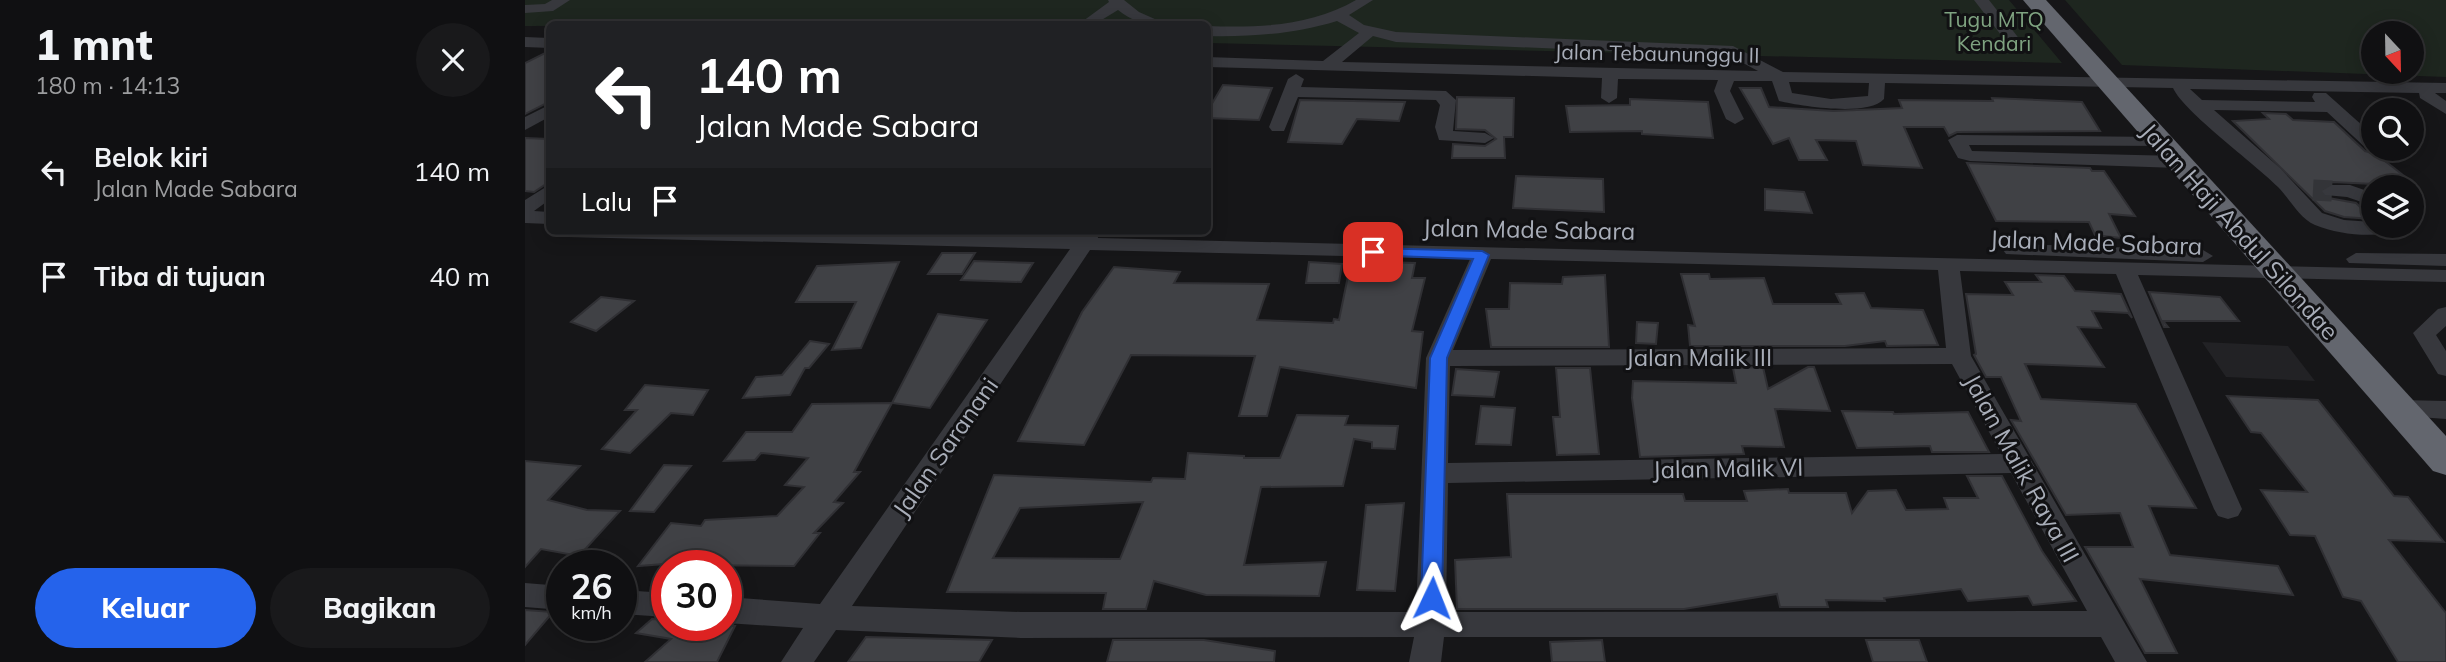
<!DOCTYPE html>
<html lang="id">
<head>
<meta charset="utf-8">
<style>
	:root { --surface:#101012; --page:#19191b; --text:#f1f3f6; --muted:#9c9d9f; --line:#303032; --accent:#2563eb }
	body { margin:0; font-family:Mulish,sans-serif; background:var(--page); color:var(--text); height:100vh; display:flex; flex-direction:column; font-size:26px; white-space:nowrap }
	* { box-sizing:border-box; margin:0 }
	p { font-size:23px; color:var(--muted) }
	.icon { flex:none; width:38px; height:38px; fill:none; stroke:currentColor; stroke-width:2; stroke-linecap:round; stroke-linejoin:round }
	.map { position:relative; flex:1; overflow:hidden }
	.drawer { display:flex; flex-direction:column; background:var(--surface); width:525px }
	.drawer>* { flex:none }
	.hud { position:absolute; left:21px; top:21px; width:665px; height:214px; border-radius:10px; box-shadow:0 4px 18px #0003,0 0 0 2px var(--line); background:#202124; color:#fff; overflow:hidden }
	.needle { width:46px; rotate:158deg }
	.controls { position:absolute; left:1836px; top:21px; display:grid; gap:14px }
	.controls a { display:grid; place-items:center; width:63px; height:63px; border-radius:50%; background:var(--surface); box-shadow:0 4px 18px #0003,0 0 0 2px var(--line); font-size:35px }
	.speed { position:absolute; left:21px; top:550px; display:flex; gap:14px; font-size:35px; font-weight:700; text-align:center }
	.speed>* { display:grid; place-content:center; width:91px; height:91px; border-radius:50%; background:var(--surface); box-shadow:0 4px 18px #0003,0 0 0 2px var(--line); line-height:1 }
	.speed small { font-size:18px; font-weight:400 }
	.speed .limit { border:10px solid #d22; background:#fff; color:#111 }
	.pin { position:absolute; display:grid; place-items:center; width:60px; height:60px; color:#fff; margin:-30px; border-radius:14px; box-shadow:0 4px 10px #0006 }
	.me { position:absolute; width:77px; margin:-38px; rotate:2deg; stroke-linejoin:round; filter:drop-shadow(0 0 5px #0008) }
	.turn { display:flex; align-items:center; gap:24px; height:147px; padding:0 35px; font-size:32px }
	.turn .icon { width:91px; height:91px; stroke-width:2.5 }
	.turn b { display:block; font-size:49px; line-height:60px }
	.then { display:flex; align-items:center; height:66px; padding:0 35px; background:#0003; gap:14px; font-size:26px }
	.round { display:grid; place-items:center; flex:none; width:74px; height:74px; border-radius:37px; background:var(--page) }
	.head { display:flex; align-items:center; justify-content:space-between; height:119px; padding:0 35px }
	h1 { font-size:42px; font-weight:800; line-height:52px }
	.button { display:flex; gap:14px; margin-top:auto; padding:14px 35px }
	.button a { flex:1; height:80px; border-radius:42px; background:var(--accent); color:#fff; font-size:28px; font-weight:800; line-height:80px; text-align:center }
	.button a+a { background:var(--page); color:var(--text) }
	ul { padding:0; list-style:none }
	li { display:flex; align-items:center; gap:21px; height:105px; padding:0 35px }
	li div { flex:1 }
	li b { display:block; font-size:26px }
	li em { font-style:normal }
	main { display:flex; flex:1; min-height:0 }
	.map>svg:first-child { display:block }
</style>
</head>
<body>
<main>
<section class="drawer">
<div class="head"><div><h1>1 mnt</h1><p>180 m · 14:13</p></div><a class="round"><svg class="icon" aria-label="close" viewBox="0 0 24 24"><path d="M6 6l12 12M18 6L6 18"/></svg></a></div>
<ul>
<li><svg class="icon" aria-label="left" viewBox="0 0 24 24"><path d="M17 20v-9H6M10 6l-5 5 5 5"/></svg><div><b>Belok kiri</b><p>Jalan Made Sabara</p></div><em>140 m</em></li>
<li><svg class="icon" aria-label="arrive" viewBox="0 0 24 24"><path d="M6 21V4h12l-3 4 3 4H6"/></svg><div><b>Tiba di tujuan</b></div><em>40 m</em></li>
</ul>
<div class="button"><a>Keluar</a><a>Bagikan</a></div>
</section>
<div class="map">
<svg width="1921" height="662" viewBox="0 0 1921 662">
	<rect width="100%" height="100%" fill="#161618"/>
	<path fill="#222225" d="M1677,342L1763,346L1790,381L1701,377Z"/>
	<g fill="#1e261f" fill-rule="evenodd">
		<path d="M0,0H1484L1537,63L683,43L682,24L0,26Z"/>
		<path d="M1540,0H1921V77L1597,65ZM1848,33H1886V72H1848Z"/>
	</g>
	<g fill="#404145" stroke="#303034" stroke-width="2" fill-rule="evenodd">
		<path d="M24,51V102L0,114V63Z"/>
		<path d="M698,85L747,88L734,120L682,118V112Z"/>
		<path d="M1215,88H1236L1244,107L1309,111L1377,108L1374,100L1468,101L1467,98L1557,102L1575,131L1432,132L1424,136L1419,127H1379L1397,168L1338,165L1331,141L1291,140L1302,160H1274L1264,138L1248,144Z"/>
		<path d="M932,97L989,98L988,137H979L980,158H927L928,144L960,146L971,139L960,130L931,129Z"/>
		<path d="M1105,99L1183,102L1188,138L1117,134V131L1045,132L1041,106L1105,105Z"/>
		<path d="M775,100L880,102L874,121L832,119L817,144L763,142Z"/>
		<path d="M1738,113L1761,114L1768,120L1809,122L1840,151L1851,154L1892,186L1807,182L1794,190L1798,197L1831,203L1848,219L1819,217L1800,211L1708,121L1744,119Z"/>
		<path d="M0,138L24,139V182L9,192L0,191Z"/>
		<path d="M1442,163L1565,168L1567,171H1579L1610,216L1584,214L1596,238L1570,235L1564,222L1471,221Z"/>
		<path d="M991,176L1078,179L1079,212L988,208Z"/>
		<path d="M1240,189L1279,192L1287,213L1240,210Z"/>
		<path d="M417,253H450L437,274H403Z"/>
		<path d="M449,261L508,263L496,282L436,280Z"/>
		<path d="M374,262L336,348L307,350L331,302H271L292,266Z"/>
		<path d="M784,262L817,264L814,283H781Z"/>
		<path d="M858,262L890,263L887,278H900L887,331L898,332L891,388L755,367L742,416H714L730,356L606,355L559,445L493,441L557,312L589,267L655,272L649,283L744,284L732,320L808,323L809,319L814,320L823,276L854,277Z"/>
		<path d="M1156,274H1184L1185,279L1239,278L1248,304H1316L1311,294L1339,293L1346,308L1398,310L1413,345L1362,346L1360,341L1320,346H1165L1163,325L1170,326Z"/>
		<path d="M1080,275L1084,347H966L961,309H984L985,283L1037,284L1038,277Z"/>
		<path d="M1511,275L1539,276L1550,291L1596,294L1607,318L1603,313L1567,311L1576,328L1553,327L1579,367L1500,364L1516,399L1611,404L1671,508L1624,506L1645,555L1753,566L1768,595L1615,579L1652,653H1620L1560,547H1608L1595,513L1541,515L1486,420L1496,421L1476,377H1461L1449,355L1451,354L1441,294L1488,295L1480,282H1516Z"/>
		<path d="M1624,292L1695,297L1714,321H1638L1643,327H1639Z"/>
		<path d="M76,297L109,301L71,331L46,322Z"/>
		<path d="M413,314L462,320L405,408L367,403Z"/>
		<path d="M1112,322L1133,323L1131,344L1111,343Z"/>
		<path d="M285,341L304,344L284,368H280L265,395L218,398L231,377L257,375Z"/>
		<path d="M1238,367L1243,389L1283,367H1289L1305,411L1250,409L1259,447L1217,446L1219,454L1115,457L1107,398L1108,381L1211,383L1208,368Z"/>
		<path d="M1031,368H1065L1074,454L1032,455L1028,417H1035Z"/>
		<path d="M931,369L974,372L969,397L927,395Z"/>
		<path d="M120,385L183,390L168,415L146,413L105,453L77,449L112,410H100Z"/>
		<path d="M1702,396L1793,400L1869,496L1883,497L1919,542L1864,540L1921,613V662H1873L1836,601L1818,597L1790,536L1765,535L1736,490L1782,492L1736,433L1726,432Z"/>
		<path d="M367,403L329,472H335L309,502L318,503L289,533H295L269,566L165,565L167,562L113,566L146,523L176,526L180,520L252,516L279,487L260,485L283,458L236,453L230,460L199,461L221,432H267L287,404Z"/>
		<path d="M956,406L990,408L986,445L951,444Z"/>
		<path d="M1317,411L1368,412L1369,414L1443,412L1464,452H1407L1405,446L1332,448Z"/>
		<path d="M772,415L823,416L820,425L873,426L870,449L847,448V442L829,439L818,486L736,487L719,565L801,562L794,596L681,595L629,581L621,609H578L581,593L422,592L469,475L626,482L628,478L660,479L663,453L719,456V458H755ZM618,502L595,559L468,558L495,508Z"/>
		<path d="M0,461L55,466L23,500L62,510L95,511L54,556L16,549L0,567Z"/>
		<path d="M139,465L166,466L129,512L105,511Z"/>
		<path d="M1442,476H1477L1517,551L1551,601L1508,605L1503,596L1443,601L1436,589L1359,598L1360,601L1301,600L1303,607H1255L1252,594L1159,609H932L930,560L986,557L982,494H1158L1160,501H1222L1219,491L1263,489L1264,493H1321L1327,513L1343,491L1371,490L1381,510L1423,509L1419,498H1453Z"/>
		<path d="M879,503L870,591L832,590L841,505Z"/>
		<path d="M0,610L28,612L0,645Z"/>
		<path d="M127,619L142,620V625L210,626L192,662H120L146,639L111,633Z"/>
		<path d="M341,637L467,640L454,662H323Z"/>
		<path d="M588,640H679L750,651L749,662H582Z"/>
		<path d="M1077,640L1080,662H1027L1025,642Z"/>
		<path d="M1341,640H1394L1402,662H1348Z"/>
	</g>
	<g fill="none" stroke-linecap="round" stroke-linejoin="round">
		<path stroke="#333438" stroke-width="21" stroke-dasharray="21 10" stroke-linecap="butt" d="M1788,190L1807,191"/>
		<g fill="#37383d" fill-rule="evenodd">
			<path d="M27,0H45L28,11L0,13V5L20,4Z"/>
			<path d="M583,0H599L614,12L641,24C623,26 608,22 593,10L570,24H554L584,2Z"/>
			<path d="M831,0H848L824,15L839,25L871,32L1208,46L1258,72L1921,83V93H1910L1921,101V114L1895,98L1894,93L1665,89L1677,100L1790,102L1787,97L1789,93H1801L1848,135V149H1854H1842L1802,112L1689,110L1755,168L1797,213L1819,220L1848,222V226H1883L1880,230C1852,238 1817,236 1790,225C1774,218 1765,199 1753,187C1729,163 1659,112 1648,88L1360,83L1359,99C1343,117 1276,106 1254,101L1247,81H1209L1205,91L1219,119L1210,124L1201,119L1189,91L1193,80L1093,79L1092,98L1084,103L1076,98L1077,78L682,67V57L798,61L834,33L812,21C770,34 727,37 682,36V26C734,28 786,26 831,0ZM848,36L871,42L1205,56L1233,71L817,62ZM1264,82L1344,83L1343,96L1306,99L1267,93Z"/>
			<path d="M1449,0H1464L1499,45L1496,48H1486Z"/>
			<path d="M0,37L24,38V48L0,47Z"/>
			<path d="M771,74L779,79L776,87L921,91L931,100L928,131L960,133L969,138L960,143L914,140L910,127L915,105L911,100L773,97L759,131H747L744,127L763,79Z"/>
			<path d="M24,105V117L0,130V117Z"/>
			<path d="M1432,135L1636,137L1645,142L1642,146L1444,145L1447,151L1653,156L1662,162L1653,168L1445,161L1433,158L1423,140Z"/>
			<path d="M24,185V200L9,211L24,212V224L0,223V200Z"/>
			<path d="M1807,185H1825L1848,193V206L1822,197L1800,195L1797,191Z"/>
			<path d="M34,231H299L553,237L558,231H572L573,238L1921,270V282L1613,275L1717,509L1713,516L1703,519L1693,516L1689,509L1591,274L1435,271L1446,356L1622,662H1590L1576,637H919L916,662H884L889,637L496,638L311,630L289,662H256L278,628L201,623V597L295,604L545,249L44,237ZM565,250L945,259L901,358L891,612H496L327,606ZM966,259L1413,270L1421,348L928,350ZM1427,364L1476,454L923,463L925,366ZM1486,473L1562,611L921,612L923,483Z"/>
			<path d="M1488,244L1678,250L1688,256L1678,262L1481,254L1478,250Z"/>
			<path d="M1831,253L1921,254V266L1824,263L1821,259Z"/>
			<path d="M1921,307V326L1911,335L1921,351V376L1913,374L1888,333L1913,309Z"/>
			<path d="M1876,400L1921,401V419L1867,415L1864,409L1867,403Z"/>
			<path d="M0,583L37,586V610L0,607Z"/>
			<path d="M96,590L142,593V617L96,614Z"/>
		</g>
		<path fill="#63666e" fill-rule="evenodd" d="M1498,0H1521L1921,436V475L1908,471Z"/>
	</g>
	<path fill="#2563eb" stroke="#184099" stroke-width="2" d="M848,248L957,251L964,255L922,358L917,598L914,604L907,607L899,604L896,598L905,358L948,259L843,255L841,252Z"/>
	<g text-anchor="middle" dominant-baseline="central" stroke-width="6" stroke-linejoin="round" paint-order="stroke">
		<g font-size="21" fill="#7fa381" stroke="#111113">
			<text x="1469" y="19">Tugu MTQ<tspan x="1469" dy="24">Kendari</tspan></text>
		</g>
		<g font-size="21" fill="#a8adb8" stroke="#111113">
			<text transform="translate(1132 53) rotate(1)">Jalan Tebaununggu II</text>
		</g>
		<g font-size="24" fill="#a8adb8" stroke="#111113">
			<text transform="translate(1004 229) rotate(1)">Jalan Made Sabara</text>
			<text transform="translate(1715 231) rotate(48)">Jalan Haji Abdul Silondae</text>
			<text transform="translate(1571 242) rotate(2)">Jalan Made Sabara</text>
			<text x="1174" y="357">Jalan Malik III</text>
			<text transform="translate(420 447) rotate(-55)">Jalan Saranani</text>
			<text transform="translate(1203 468) rotate(-1)">Jalan Malik VI</text>
			<text transform="translate(1497 468) rotate(61)">Jalan Malik Raya III</text>
		</g>
	</g>
</svg>
<div class="controls">
<a><svg class="needle" viewBox="-14 -14 28 28"><path d="M0-13l5 13h-10z" fill="#e53935"/><path d="M0 13l5-13h-10z" fill="#9c9d9f"/></svg></a>
<a><svg class="icon" aria-label="search" viewBox="0 0 24 24"><circle cx="10" cy="10" r="6"/><path d="M15 15l6 6"/></svg></a>
<a><svg class="icon" aria-label="layers" viewBox="0 0 24 24"><path d="M12 4l9 5-9 5-9-5zM3 14l9 5 9-5"/></svg></a>
</div>
<div class="speed"><div>26<small>km/h</small></div><div class="limit">30</div></div>
<div class="pin" style="left:848px;top:252px;background:#d93025"><svg class="icon" aria-label="arrive" viewBox="0 0 24 24"><path d="M6 21V4h12l-3 4 3 4H6"/></svg></div>
<svg class="me" style="left:907px;top:598px" viewBox="-20 -20 40 40"><path d="M0-17L14 15 0 8-14 15z" fill="#2563eb" stroke="#fff" stroke-width="4"/></svg>
<div class="hud">
<div class="turn"><svg class="icon" aria-label="left" viewBox="0 0 24 24"><path d="M17 20v-9H6M10 6l-5 5 5 5"/></svg><div><b>140 m</b>Jalan Made Sabara</div></div>
<div class="then">Lalu<svg class="icon" aria-label="arrive" viewBox="0 0 24 24"><path d="M6 21V4h12l-3 4 3 4H6"/></svg></div>
</div>
</div>
</main>
</body>
</html>
